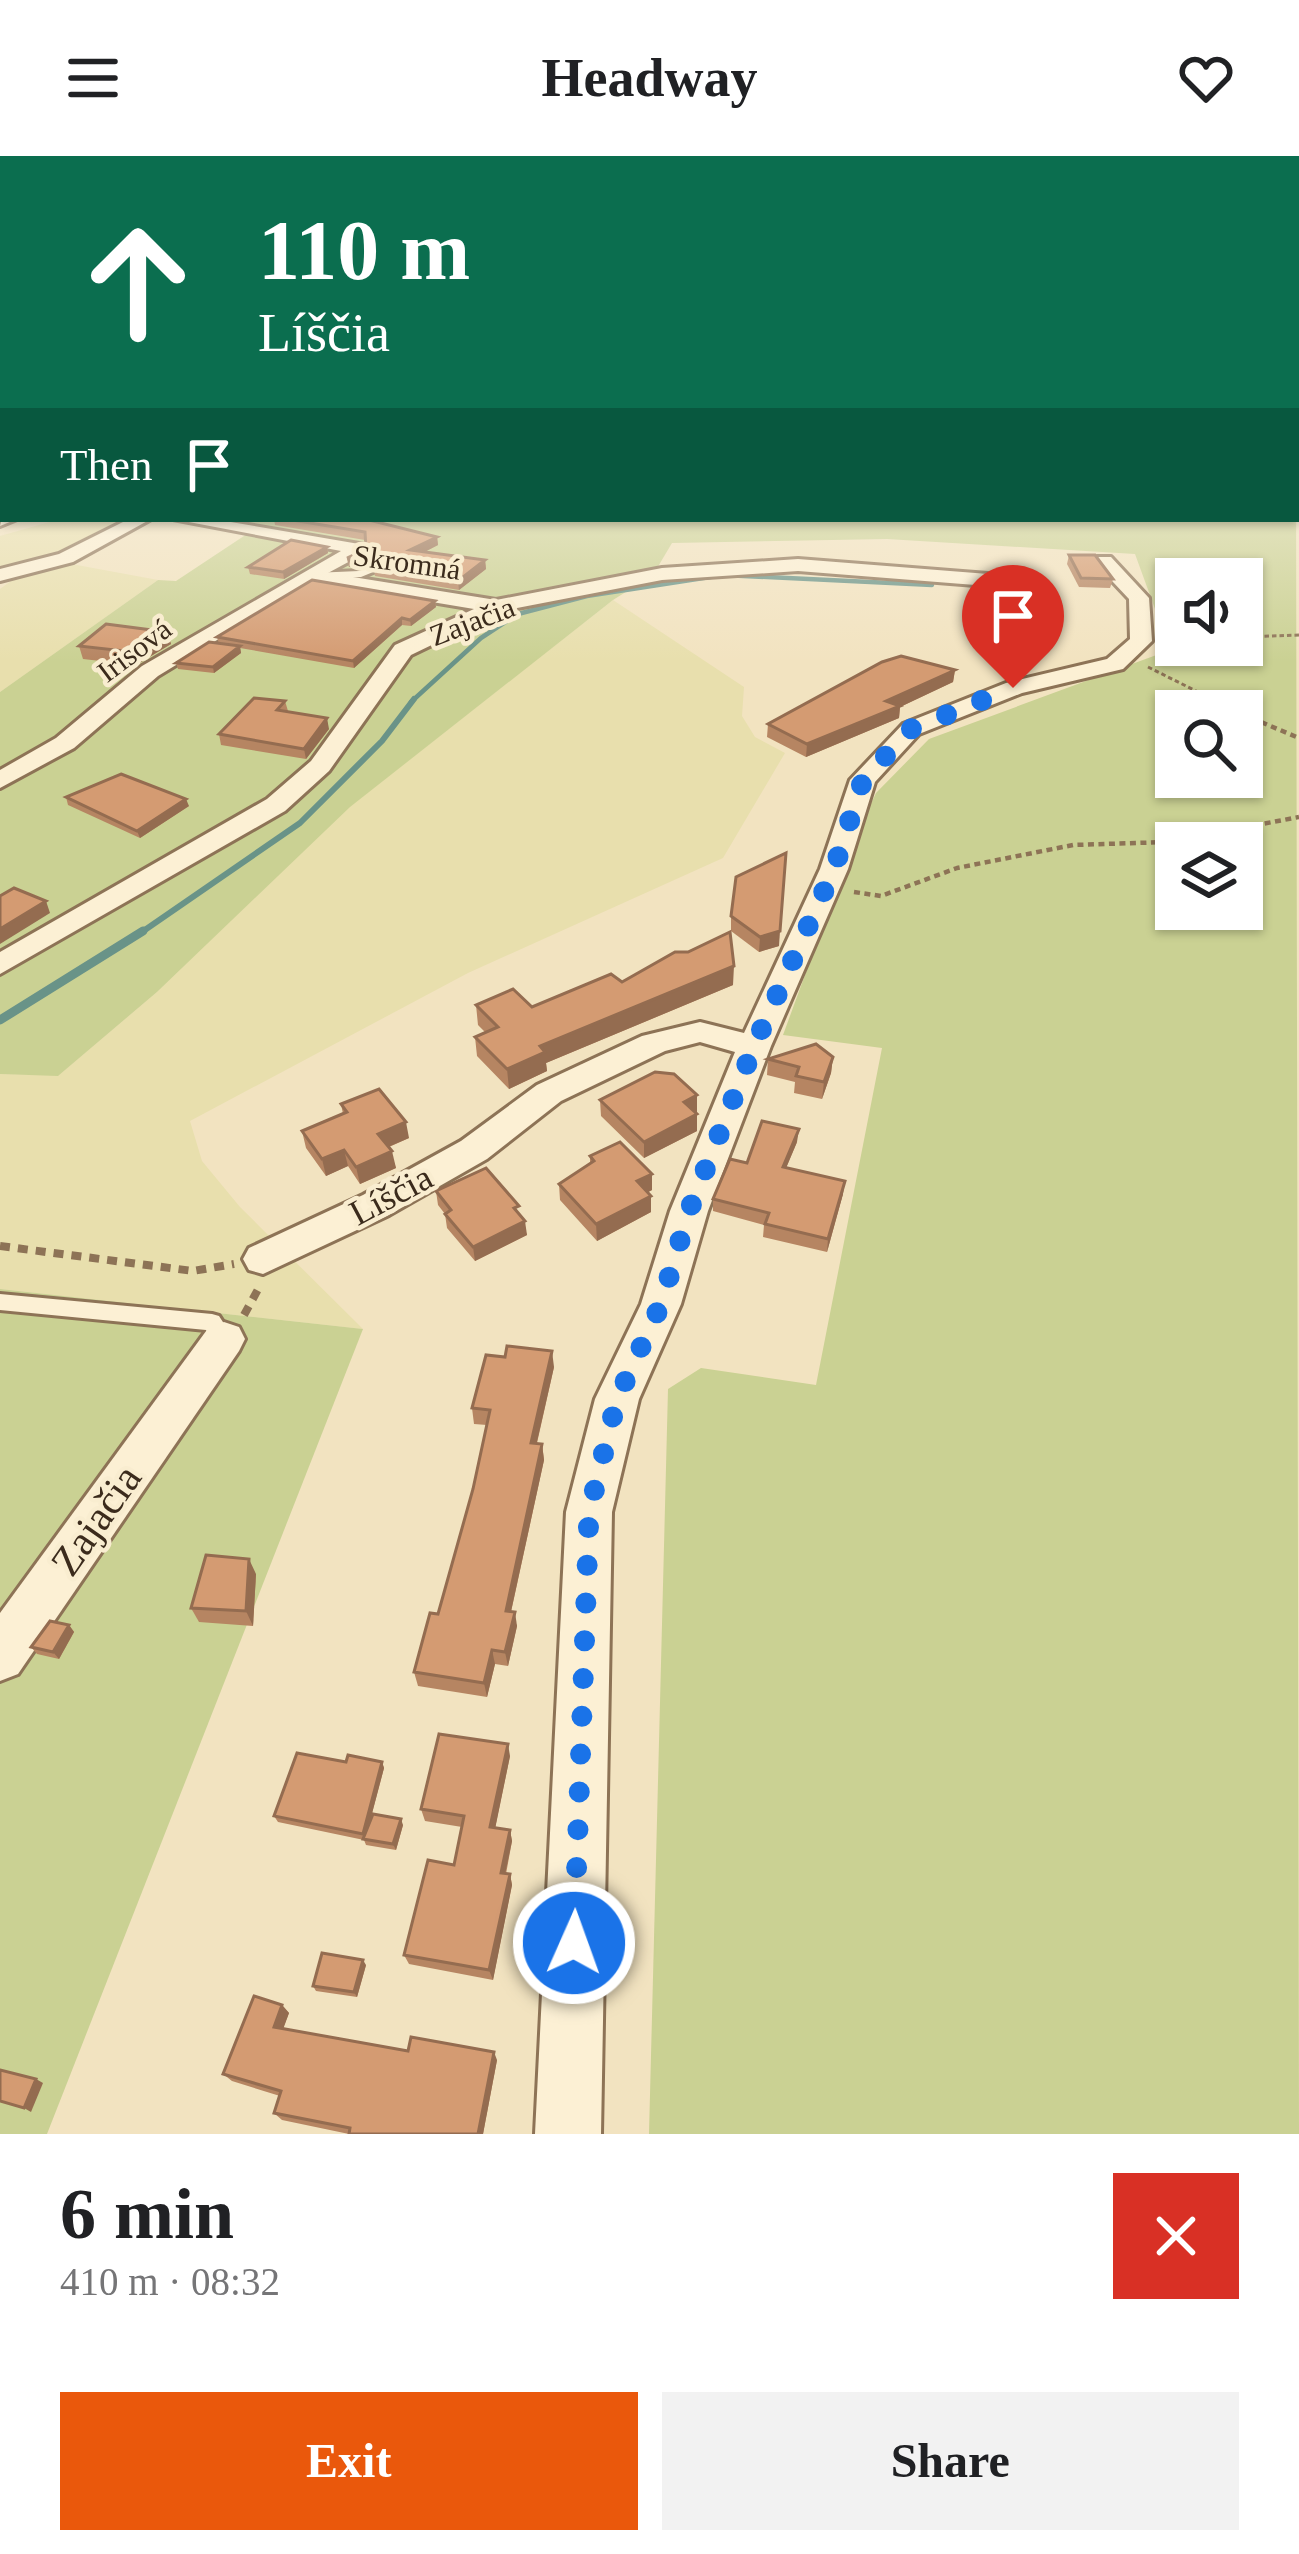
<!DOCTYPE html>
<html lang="en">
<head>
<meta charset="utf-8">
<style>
	:root { --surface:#fff; --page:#f2f2f2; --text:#202124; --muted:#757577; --accent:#ea580c }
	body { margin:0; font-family:Georgia,serif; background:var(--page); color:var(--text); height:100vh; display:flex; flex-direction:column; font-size:45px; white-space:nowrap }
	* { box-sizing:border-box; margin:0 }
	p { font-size:39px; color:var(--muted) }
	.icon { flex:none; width:66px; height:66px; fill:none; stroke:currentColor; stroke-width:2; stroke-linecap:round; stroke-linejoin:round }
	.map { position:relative; height:1978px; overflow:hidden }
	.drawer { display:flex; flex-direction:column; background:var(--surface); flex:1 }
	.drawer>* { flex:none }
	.top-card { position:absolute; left:0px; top:0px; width:1299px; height:366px; box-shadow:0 3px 9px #0004; background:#0b6e4f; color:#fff; overflow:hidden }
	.buttons { position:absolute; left:1155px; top:402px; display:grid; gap:24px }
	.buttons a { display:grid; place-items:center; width:108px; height:108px; border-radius:0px; background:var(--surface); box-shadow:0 3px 9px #0004; font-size:60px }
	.pin { position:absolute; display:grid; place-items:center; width:102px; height:102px; color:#fff; margin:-123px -51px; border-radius:50% 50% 50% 0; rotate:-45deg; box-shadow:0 0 12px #0007 }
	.pin .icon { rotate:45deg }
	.me { position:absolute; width:132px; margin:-66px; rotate:2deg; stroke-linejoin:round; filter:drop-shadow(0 0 9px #0008) }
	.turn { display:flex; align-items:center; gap:42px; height:252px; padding:0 60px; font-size:54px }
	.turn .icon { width:156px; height:156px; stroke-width:2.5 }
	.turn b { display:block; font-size:84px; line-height:102px }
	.then { display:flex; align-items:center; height:114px; padding:0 60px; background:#0003; gap:24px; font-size:45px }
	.round { display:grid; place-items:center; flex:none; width:126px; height:126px; border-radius:0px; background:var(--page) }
	.summary { display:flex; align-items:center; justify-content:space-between; height:204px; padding:0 60px }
	h1 { font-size:72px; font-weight:800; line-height:90px }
	.button { display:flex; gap:24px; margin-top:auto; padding:24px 60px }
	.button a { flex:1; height:138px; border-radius:0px; background:var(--accent); color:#fff; font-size:48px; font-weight:800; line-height:138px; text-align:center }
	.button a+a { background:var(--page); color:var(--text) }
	header { display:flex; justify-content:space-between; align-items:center; height:156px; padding:0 60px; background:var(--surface); font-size:54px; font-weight:800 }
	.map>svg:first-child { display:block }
</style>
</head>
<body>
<header><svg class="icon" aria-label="menu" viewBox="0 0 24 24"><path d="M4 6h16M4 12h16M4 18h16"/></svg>Headway<svg class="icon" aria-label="heart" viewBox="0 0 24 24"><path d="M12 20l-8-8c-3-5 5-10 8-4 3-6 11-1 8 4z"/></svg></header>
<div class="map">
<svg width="1299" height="1978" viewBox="0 0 1299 1978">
	<rect width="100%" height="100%" fill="#f2e3c0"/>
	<g fill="#e8dfad">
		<path d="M60,363H148L66,407L158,424L0,536V433L15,422H0V380Z"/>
		<path d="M613,444L744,531L742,560L755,581L785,597L723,702L468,817L190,965L202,1005L240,1051L363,1173L0,1133V918L59,919L157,836L349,651Z"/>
	</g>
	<g fill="#cad193" fill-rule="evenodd">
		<path d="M1296,315L1299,1978H649L668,1233L701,1212L816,1229L882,892L783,879L857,677L876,637L929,583L1170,494L1135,398L887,383L672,387L653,419L613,444L350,651L157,836L58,920L0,918V536L158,424L176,425L250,376L172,363H1296ZM1176,423H1242V489H1176ZM1176,555H1242V621H1176ZM1176,687H1242V753H1176Z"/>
		<path d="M0,1133L363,1173L47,1978H0Z"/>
	</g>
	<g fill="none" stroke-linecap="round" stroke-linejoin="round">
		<path stroke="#699388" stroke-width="4.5" d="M411,546L481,482L518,458L587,440L723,419L932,429"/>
		<path stroke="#699388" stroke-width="6" d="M139,778L300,667L382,585L414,543"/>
		<path stroke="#699388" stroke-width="9" d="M0,864L143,775"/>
		<defs>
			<g id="service">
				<path d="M375,409L378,410V414L361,421L313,423L308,420L313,417L359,415Z"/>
				<path d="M0,1138L212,1158L219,1160L234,1183L231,1189C217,1194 213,1184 206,1174L0,1154Z"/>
			</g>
			<g id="minor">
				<path d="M3,280V291L0,292V281Z"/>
				<path d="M1296,298L1299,299V309L1296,308Z"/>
				<path d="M3,359V363H17L0,370Z"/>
				<path d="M129,363H151L73,406L0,425V413L59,398Z"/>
				<path d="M173,363H213L365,389V397L328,417L496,444L662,412L798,403L988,418L998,424L988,430L798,415L662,424L502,455L411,499L329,615L285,655L0,818V796L267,643L311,605L395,489L474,453L312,426L158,520L74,592L0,632V614L56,582L142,510L341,395Z"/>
				<path d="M1097,401H1111L1149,442L1152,485L1123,513L1022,537L919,578L875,626L848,713L771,890L708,1055L681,1148L639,1243L612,1356L601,1978H535L566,1356L595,1243L641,1148L670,1055L735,896L700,886L665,895L561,945L487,1003L389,1059L263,1118L249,1114L243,1103L249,1092L363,1039L461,985L537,929L642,880L700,866L744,877L820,713L850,624L903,568L1006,527L1107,503L1130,483L1129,443L1097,409Z"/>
				<path d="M224,1166L239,1171L245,1183L239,1195L18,1518L0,1525V1457L209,1171Z"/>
			</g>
			<path id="motorway" d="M0,338H3L0,357Z"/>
		</defs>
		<use href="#service" stroke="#8d7356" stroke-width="6"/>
		<use href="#minor" stroke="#8d7356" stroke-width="6"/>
		<use href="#motorway" stroke="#5a412b" stroke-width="6"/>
		<g stroke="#8d7356" stroke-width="3" stroke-dasharray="4.5 3" stroke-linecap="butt">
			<path d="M1242,481L1299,479"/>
			<path d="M1148,511L1218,546"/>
		</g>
		<g stroke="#8d7356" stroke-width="4.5" stroke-dasharray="6 4.5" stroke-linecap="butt">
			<path d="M1212,543L1236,555"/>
			<path d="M1242,558L1299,582"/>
			<path d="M854,736L881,740L957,712L1073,689L1167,686L1299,661"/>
		</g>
		<g stroke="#8d7356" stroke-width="8" stroke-dasharray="10 8" stroke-linecap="butt">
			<path d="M0,1090L193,1115L234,1108"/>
			<path d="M244,1159L261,1128"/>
		</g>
		<use href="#service" fill="#fcf0d4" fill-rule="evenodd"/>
		<use href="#minor" fill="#fcf0d4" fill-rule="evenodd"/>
		<use href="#motorway" fill="#e9a249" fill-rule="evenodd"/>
	</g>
	<g fill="#b68562">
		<path d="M274,363H365L437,381L438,389L424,396L485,404L486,413L459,434L375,420L374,411L379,406L349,411L347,402L366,393L365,384L275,369Z"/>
		<path d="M327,391L328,397L284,423L250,418L248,411Z"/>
		<path d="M1069,399L1113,423L1110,432L1079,431L1067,408Z"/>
		<path d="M435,445L436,451L411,470L402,469L354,512L240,492L241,497L214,517L178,513L176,507L219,488L217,481Z"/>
		<path d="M167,476L171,488L136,509L83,503L79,490Z"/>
		<path d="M955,514L953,526L900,551L899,562L806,601L767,581L768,568Z"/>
		<path d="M285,545L288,555L329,573L306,603L221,589L219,578Z"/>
		<path d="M66,641L189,650L140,682L68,649Z"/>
		<path d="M731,760L779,790L759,796L731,775Z"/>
		<path d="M622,826L733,829L546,907L547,915L509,933L477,900L475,881L485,876L478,869L476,849L532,851Z"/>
		<path d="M833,901L831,917L822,943L794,937L795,926L767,919L768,903Z"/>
		<path d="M697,939L695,956L697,975L644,1002L601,960L600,944Z"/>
		<path d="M341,948L409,982L389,991L396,1012L360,1028L348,1010L326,1020L306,992L302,975L343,958Z"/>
		<path d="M797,986L786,1012L843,1038L827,1096L763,1081L764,1069L713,1055V1043L747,1007Z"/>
		<path d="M590,1000L652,1034L648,1036L651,1040V1056L597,1085L560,1044L559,1028L590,1007Z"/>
		<path d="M436,1035L520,1059L527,1079L475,1105L447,1072L445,1058L438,1049Z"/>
		<path d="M554,1211L537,1287L542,1288L544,1304L511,1456L517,1470L508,1510L495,1508L487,1541L418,1530L414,1516L438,1458L473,1333L487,1269L474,1268L472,1252Z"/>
		<path d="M256,1418L253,1470L199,1466L191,1452Z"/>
		<path d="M69,1469L74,1476L59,1503L37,1498L31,1491Z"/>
		<path d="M510,1600L495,1672L510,1674L512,1685L506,1718H510L512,1729L493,1824L409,1808L404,1799L454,1709L462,1671L425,1665L421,1653Z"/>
		<path d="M346,1606H382L384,1612L371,1661L403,1669L396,1694L366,1689L364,1684L278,1666L274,1660Z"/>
		<path d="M366,1809L357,1841L316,1835L313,1830Z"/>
		<path d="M282,1849L289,1857L283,1872L408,1895L497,1904L483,1978H349L282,1964L274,1957L280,1940L232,1925L223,1918Z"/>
	</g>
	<g fill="#946c50">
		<path d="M437,381L438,389L411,403L410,394Z"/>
		<path d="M327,391L328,397L284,423L283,416Z"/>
		<path d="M378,397L379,406L349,411L347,402Z"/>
		<path d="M485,404L486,413L459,434L458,425Z"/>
		<path d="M435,445L436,451L411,470L410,464Z"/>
		<path d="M402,462V469L354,512L353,505Z"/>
		<path d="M167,476L171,488L136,509L133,496Z"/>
		<path d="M240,490L241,497L214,517L213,511Z"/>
		<path d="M955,514L953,526L900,551L899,562L806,601L807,588L886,545Z"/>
		<path d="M327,562L329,573L306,603L304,593Z"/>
		<path d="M186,643L189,650L140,682L137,675Z"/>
		<path d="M46,745L50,757L0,788V773Z"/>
		<path d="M780,775L779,790L759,796L760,781Z"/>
		<path d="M734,810L733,829L546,907L547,915L509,933L507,913L540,890Z"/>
		<path d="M833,901L831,917L822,943L824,926Z"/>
		<path d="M697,939V956L683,962L684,946Z"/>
		<path d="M697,958V975L644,1002V986Z"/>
		<path d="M406,966L409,982L381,994L378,978Z"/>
		<path d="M799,973L797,986L781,1024L783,1011Z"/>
		<path d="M344,994L348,1010L326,1020L322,1003Z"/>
		<path d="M392,995L396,1012L360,1028L356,1011Z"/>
		<path d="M652,1018V1034L637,1042V1025Z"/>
		<path d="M845,1025L843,1038L827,1096L828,1083Z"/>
		<path d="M651,1040V1056L597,1085L596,1068Z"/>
		<path d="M525,1065L527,1079L475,1105L473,1091Z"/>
		<path d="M552,1195L554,1211L533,1303L531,1287Z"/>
		<path d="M542,1288L544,1304L508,1469L506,1455Z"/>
		<path d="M249,1403L256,1418L253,1470L246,1455Z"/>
		<path d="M515,1456L517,1470L508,1510L505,1496Z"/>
		<path d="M69,1469L74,1476L59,1503L53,1496Z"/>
		<path d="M492,1494L495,1508L487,1541L484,1527Z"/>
		<path d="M508,1588L510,1600L493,1683L490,1671Z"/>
		<path d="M382,1606L384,1612L365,1684L363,1678Z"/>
		<path d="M401,1663L403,1669L396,1694L393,1688Z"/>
		<path d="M510,1674L512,1685L503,1728L501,1717Z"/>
		<path d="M510,1718L512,1729L493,1824L489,1814Z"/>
		<path d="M363,1804L366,1809L357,1841L354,1836Z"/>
		<path d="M282,1849L289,1857L281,1879L274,1871Z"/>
		<path d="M494,1896L497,1904L483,1978H478Z"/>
		<path d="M36,1923L43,1927L31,1956L24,1952Z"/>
	</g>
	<g fill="#d49b72" stroke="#946c50" stroke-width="3">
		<path d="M3,238V269L0,271V240Z"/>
		<path d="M286,363H365L437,381L410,394L485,404L458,425L374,411L381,405L378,397L347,402L366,393L365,376Z"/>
		<path d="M291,384L327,391L283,416L248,411Z"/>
		<path d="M1069,399H1095L1113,423L1081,422Z"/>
		<path d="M312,424L435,445L410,464L402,462L353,505L217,481Z"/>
		<path d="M106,468L167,476L133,496L79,490Z"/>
		<path d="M209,486L240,490L213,511L176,507Z"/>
		<path d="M901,500L955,514L886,545L900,550L807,588L768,568L882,506Z"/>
		<path d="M254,542L285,545L277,554L327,562L304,593L219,578Z"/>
		<path d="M121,618L186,643L137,675L66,641Z"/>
		<path d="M786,697L780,775L760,781L731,760L736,721Z"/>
		<path d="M14,732L46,745L0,773V740Z"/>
		<path d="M730,776L734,810L540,890L545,896L507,913L475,881L498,871L476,849L513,833L532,851L611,818L622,826L675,796H688Z"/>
		<path d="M816,888L833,901L824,926L796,920L799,911L768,903Z"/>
		<path d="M655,916L674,918L697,939L684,946L697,958L644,986L600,944Z"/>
		<path d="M379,933L406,966L378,978L392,995L356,1011L344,994L322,1003L302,975L347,956L341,948Z"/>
		<path d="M762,965L799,973L783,1011L845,1025L828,1083L765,1068L769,1057L713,1043L730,1003L747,1007Z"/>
		<path d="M620,986L652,1018L637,1025L651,1040L596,1068L559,1028L594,1005L590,1000Z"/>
		<path d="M486,1012L519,1050L514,1052L525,1065L473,1091L445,1058L451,1054L436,1035Z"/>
		<path d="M507,1190L552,1195L531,1287L542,1288L506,1455L515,1456L505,1496L492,1494L484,1527L414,1516L430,1457L438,1458L473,1333L490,1254L472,1252L486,1199L505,1201Z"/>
		<path d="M206,1399L249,1403L246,1455L191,1452Z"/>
		<path d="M50,1465L69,1469L53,1496L31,1491Z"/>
		<path d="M439,1578L508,1588L490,1671L510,1674L501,1717L510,1718L489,1814L404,1799L428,1704L454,1709L464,1660L421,1653Z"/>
		<path d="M297,1597L346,1606L348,1599L382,1606L363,1678L274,1660Z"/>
		<path d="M373,1658L401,1663L393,1688L363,1683Z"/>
		<path d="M322,1797L363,1804L354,1836L313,1830Z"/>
		<path d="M254,1840L282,1849L274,1871L408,1895L411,1881L494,1896L478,1978H349L350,1972L274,1957L281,1935L223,1918Z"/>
		<path d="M0,1914L36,1923L24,1952L0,1945Z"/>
	</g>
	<linearGradient id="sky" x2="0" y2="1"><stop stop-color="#8cbad6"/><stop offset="0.45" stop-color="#f9f2e3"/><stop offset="1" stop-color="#f9f2e3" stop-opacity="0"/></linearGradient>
	<rect width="1299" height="506" fill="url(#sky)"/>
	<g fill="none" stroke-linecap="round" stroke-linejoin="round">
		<path stroke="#1a73e8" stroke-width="21" stroke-dasharray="0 37.8" d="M574,1787L589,1356L617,1243L661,1148L689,1055L754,890L834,713L863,624L911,573L1013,532"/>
	</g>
	<g text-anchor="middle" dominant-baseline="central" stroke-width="9" stroke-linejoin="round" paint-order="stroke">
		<g font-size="30" fill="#3b2b1c" stroke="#f9edd0">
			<text transform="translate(407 406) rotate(8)">Skromná</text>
			<text transform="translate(472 465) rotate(-21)">Zajačia</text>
			<text transform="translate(134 494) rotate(-37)">Irisová</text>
		</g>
		<g font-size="36" fill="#3b2b1c" stroke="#f9edd0">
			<text transform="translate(391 1039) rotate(-28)">Líščia</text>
		</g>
		<g font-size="42" fill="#3b2b1c" stroke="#f9edd0">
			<text transform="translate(96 1364) rotate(-55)">Zajačia</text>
		</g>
	</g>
</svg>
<div class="buttons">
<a><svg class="icon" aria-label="sound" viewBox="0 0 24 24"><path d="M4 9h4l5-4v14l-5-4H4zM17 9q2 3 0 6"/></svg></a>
<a><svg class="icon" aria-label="search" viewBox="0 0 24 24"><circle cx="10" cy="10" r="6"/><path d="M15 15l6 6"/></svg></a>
<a><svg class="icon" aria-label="layers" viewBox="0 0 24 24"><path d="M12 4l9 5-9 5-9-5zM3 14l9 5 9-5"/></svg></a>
</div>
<div class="pin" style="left:1013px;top:532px;background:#d93025"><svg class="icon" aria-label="arrive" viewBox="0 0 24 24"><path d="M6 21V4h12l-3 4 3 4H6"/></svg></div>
<svg class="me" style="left:574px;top:1787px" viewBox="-20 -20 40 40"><circle r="17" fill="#1a73e8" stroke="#fff" stroke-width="3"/><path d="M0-11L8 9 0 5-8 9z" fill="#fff"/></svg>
<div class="top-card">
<div class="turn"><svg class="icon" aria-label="ahead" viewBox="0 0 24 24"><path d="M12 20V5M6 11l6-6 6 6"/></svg><div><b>110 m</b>Líščia</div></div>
<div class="then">Then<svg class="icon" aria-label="arrive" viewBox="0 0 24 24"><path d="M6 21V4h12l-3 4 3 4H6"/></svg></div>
</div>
</div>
<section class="drawer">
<div class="summary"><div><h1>6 min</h1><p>410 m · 08:32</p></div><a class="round" style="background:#d93025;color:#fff"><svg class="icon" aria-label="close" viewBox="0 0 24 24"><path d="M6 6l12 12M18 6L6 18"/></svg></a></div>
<div class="button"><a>Exit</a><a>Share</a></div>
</section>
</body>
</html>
